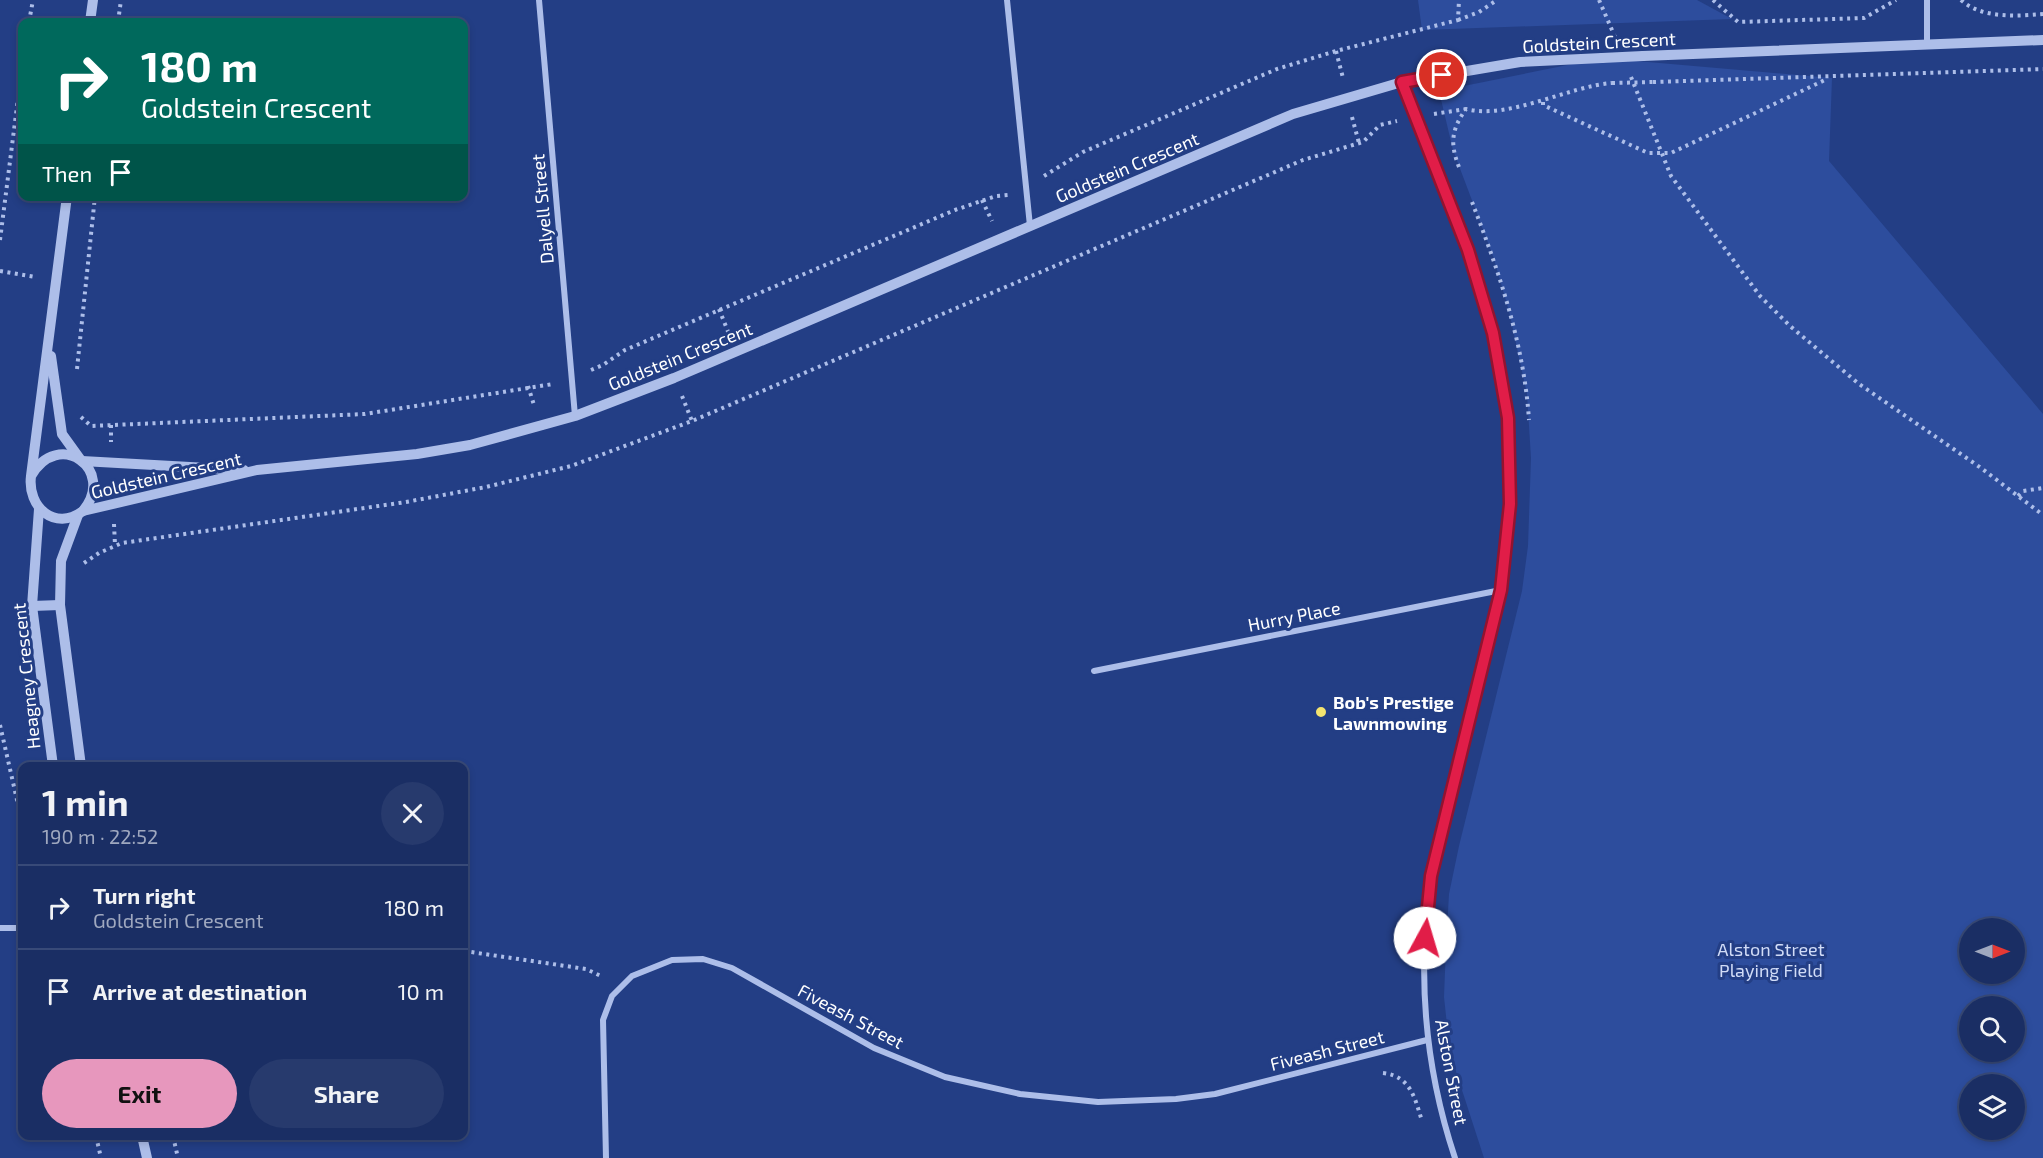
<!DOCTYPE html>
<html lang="en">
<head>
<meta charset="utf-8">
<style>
	:root { --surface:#1a2e64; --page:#273a6d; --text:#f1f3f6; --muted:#9fa8bf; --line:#384a78; --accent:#e797bd }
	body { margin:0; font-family:"Exo 2",sans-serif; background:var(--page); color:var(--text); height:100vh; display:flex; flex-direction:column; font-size:22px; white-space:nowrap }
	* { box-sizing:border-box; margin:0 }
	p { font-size:20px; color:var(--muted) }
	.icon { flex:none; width:33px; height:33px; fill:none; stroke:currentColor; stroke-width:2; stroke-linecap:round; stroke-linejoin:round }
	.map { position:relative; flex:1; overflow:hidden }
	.panel { position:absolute; left:18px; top:762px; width:450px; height:378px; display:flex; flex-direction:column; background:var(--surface); border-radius:12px; box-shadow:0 3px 9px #0003,0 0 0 2px var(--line) }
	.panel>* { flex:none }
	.guide { position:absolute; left:18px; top:18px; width:450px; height:183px; border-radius:12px; box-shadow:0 3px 9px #0003,0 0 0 2px var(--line); background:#00695c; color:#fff; overflow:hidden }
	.needle { width:39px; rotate:90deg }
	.fabs { position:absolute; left:1959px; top:918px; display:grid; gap:12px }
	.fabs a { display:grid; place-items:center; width:66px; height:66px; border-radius:50%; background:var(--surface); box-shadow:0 3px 9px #0003,0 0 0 2px var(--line); font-size:30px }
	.pin { position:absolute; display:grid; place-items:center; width:51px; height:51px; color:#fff; margin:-26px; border:3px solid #fff; border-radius:50%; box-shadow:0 2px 6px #0007 }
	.me { position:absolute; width:66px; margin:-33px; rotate:6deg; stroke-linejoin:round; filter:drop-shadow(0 0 4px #0008) }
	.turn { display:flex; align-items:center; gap:21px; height:126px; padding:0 24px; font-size:27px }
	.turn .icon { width:78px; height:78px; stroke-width:2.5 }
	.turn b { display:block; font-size:42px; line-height:51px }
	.then { display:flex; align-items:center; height:57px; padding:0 24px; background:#0003; gap:12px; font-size:22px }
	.round { display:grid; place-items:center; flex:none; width:63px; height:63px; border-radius:32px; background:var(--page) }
	.overview { display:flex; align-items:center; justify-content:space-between; height:102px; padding:0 24px }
	h1 { font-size:36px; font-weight:700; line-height:45px }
	.cta { display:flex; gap:12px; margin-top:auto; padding:12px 24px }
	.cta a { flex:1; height:69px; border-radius:36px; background:var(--accent); color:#111; font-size:24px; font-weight:700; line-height:69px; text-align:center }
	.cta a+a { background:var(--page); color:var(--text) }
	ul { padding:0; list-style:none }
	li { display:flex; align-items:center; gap:18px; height:84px; padding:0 24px; border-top:2px solid var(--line) }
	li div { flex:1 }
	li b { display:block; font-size:22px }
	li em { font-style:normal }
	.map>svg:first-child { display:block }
</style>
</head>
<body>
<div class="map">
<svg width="2043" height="1158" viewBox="0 0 2043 1158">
	<rect width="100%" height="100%" fill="#233e85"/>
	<g fill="#2d4d9d" fill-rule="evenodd">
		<path d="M1418,0H1697L1732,19L1422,30Z"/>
		<path d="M1602,58L1832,78L1829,161L2043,414V1158H1484L1450,1053L1444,997L1446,946L1449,894L1459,846L1522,591L1528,546L1531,458L1527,394L1509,311L1493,256L1453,150L1439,91ZM1970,928H2014V974H1970ZM1970,1006H2014V1052H1970ZM1970,1084H2014V1130H1970Z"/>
	</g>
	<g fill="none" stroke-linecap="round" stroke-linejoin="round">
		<g stroke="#adbee9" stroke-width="4" stroke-dasharray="3 4.5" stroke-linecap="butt">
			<path d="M1599,0L1615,37"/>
			<path d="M1713,0L1738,22L1864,18L1896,0"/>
			<path d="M1961,0C1982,19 2017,16 2043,14"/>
			<path d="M1458,20L1479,12L1497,0"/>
			<path d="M29,22L33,0"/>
			<path d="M118,22L121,0"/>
			<path d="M1336,51L1343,78"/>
			<path d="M1631,77L1671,176L1760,296L1790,326L1859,384L1981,468L2043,515"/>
			<path d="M1653,82L2043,69"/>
			<path d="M1543,102V105L1648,153H1671L1827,79"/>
			<path d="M1434,114L1466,109"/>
			<path d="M1352,117L1359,143"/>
			<path d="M1459,167C1450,144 1451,130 1466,109C1509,120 1569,86 1612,83"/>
			<path d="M1044,176L1083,152L1277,69L1336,51L1458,20L1459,0"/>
			<path d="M982,200L992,221"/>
			<path d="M1472,202C1499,272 1524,344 1529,420"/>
			<path d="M0,240L22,67"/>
			<path d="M0,271L36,277"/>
			<path d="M719,309L729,334"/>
			<path d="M77,369L95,196"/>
			<path d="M591,370L603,365L625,350L955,210L996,196L1008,195"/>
			<path d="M528,386L534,405"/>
			<path d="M682,396L692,421"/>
			<path d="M81,417L91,426L365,414L553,384"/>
			<path d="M111,425V442"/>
			<path d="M2018,496L2023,491L2043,488"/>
			<path d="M114,524L115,545"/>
			<path d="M84,563L99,553L122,543L406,502L486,487L571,466L692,421L1303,160L1363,142L1380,125L1397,121"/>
			<path d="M0,725L22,822"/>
			<path d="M464,951L586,969L603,977"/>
			<path d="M1383,1073C1411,1076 1415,1099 1422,1121"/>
			<path d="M96,1136L101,1158"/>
			<path d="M173,1136L178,1158"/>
		</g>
		<g stroke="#adbee9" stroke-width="6">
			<path d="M539,0L575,416"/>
			<path d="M1007,0L1030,226"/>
			<path d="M1927,0V45"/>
			<path d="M1402,82C1455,218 1517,354 1510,504C1506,603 1474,701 1450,797C1444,824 1435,851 1431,878C1417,972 1425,1068 1455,1158"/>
			<path d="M1094,671L1501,590"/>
			<path d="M0,928H22"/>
			<path d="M606,1158L603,1020L612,996L632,976L672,960L703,959L732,968L874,1048L945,1077L1020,1094L1098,1102L1176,1099L1215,1094L1427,1040"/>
		</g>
		<g stroke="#adbee9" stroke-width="10">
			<path d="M90,22L93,0"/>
			<path d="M1643,56L2043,40"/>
			<path d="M51,356L62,434L80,459"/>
			<path d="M82,461L244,470"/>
			<path d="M31,476C58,428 117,469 83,511C55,532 27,507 31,476L67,196"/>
			<path d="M39,509L32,606L53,766"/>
			<path d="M83,511L257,470L417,454L470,445L575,416L674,378L1293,114L1402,82L1520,62L1602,58"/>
			<path d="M78,515L61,561L60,605L81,766"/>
			<path d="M32,606L60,605"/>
			<path d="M142,1136L147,1158"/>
		</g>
		<path stroke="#adbee9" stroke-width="4" stroke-dasharray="3 4.5" stroke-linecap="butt" d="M1612,83L1653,82"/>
		<path stroke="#adbee9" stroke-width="10" d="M1602,58L1643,56"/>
	</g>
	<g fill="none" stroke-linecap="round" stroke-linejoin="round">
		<defs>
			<path id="route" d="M1425,938L1431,876L1501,590L1510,504L1508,418L1493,333L1468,250L1402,82L1442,75"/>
		</defs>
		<use href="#route" stroke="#92132f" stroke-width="15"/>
		<use href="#route" stroke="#e11d48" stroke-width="10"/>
	</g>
	<circle fill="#f4e46f" stroke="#233e85" stroke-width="2" cx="1321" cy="712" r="6"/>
	<g text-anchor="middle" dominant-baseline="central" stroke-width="6" stroke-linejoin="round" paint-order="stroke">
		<g font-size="18" fill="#fff" stroke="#233e85">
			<text transform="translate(1599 42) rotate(-3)">Goldstein Crescent</text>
			<text transform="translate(1127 167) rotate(-23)">Goldstein Crescent</text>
			<text transform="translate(542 209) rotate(-95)">Dalyell Street</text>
			<text transform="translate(680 356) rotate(-22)">Goldstein Crescent</text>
			<text transform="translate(166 475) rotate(-13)">Goldstein Crescent</text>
			<text transform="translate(1294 616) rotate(-11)">Hurry Place</text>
			<text transform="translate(26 676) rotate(-96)">Heagney Crescent</text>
			<text transform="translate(851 1016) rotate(28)">Fiveash Street</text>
			<text transform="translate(1327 1050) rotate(-14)">Fiveash Street</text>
			<text transform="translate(1452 1072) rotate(79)">Alston Street</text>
		</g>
		<g font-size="18" font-weight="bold" fill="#fff" stroke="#233e85" text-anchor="start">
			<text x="1333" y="702">Bob's Prestige<tspan x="1333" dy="21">Lawnmowing</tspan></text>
		</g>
		<g font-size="18" fill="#d1dcf7" stroke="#233e85">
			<text x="1771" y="949">Alston Street<tspan x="1771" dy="21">Playing Field</tspan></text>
		</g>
	</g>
</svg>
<div class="fabs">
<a><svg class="needle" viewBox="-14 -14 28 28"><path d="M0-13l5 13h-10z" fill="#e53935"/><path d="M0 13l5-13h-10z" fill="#9fa8bf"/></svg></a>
<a><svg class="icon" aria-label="search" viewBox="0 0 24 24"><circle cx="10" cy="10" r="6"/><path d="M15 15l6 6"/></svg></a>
<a><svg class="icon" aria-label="layers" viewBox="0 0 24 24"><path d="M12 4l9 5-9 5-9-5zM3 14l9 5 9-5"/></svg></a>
</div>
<div class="pin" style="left:1442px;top:75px;background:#d93025"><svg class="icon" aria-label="arrive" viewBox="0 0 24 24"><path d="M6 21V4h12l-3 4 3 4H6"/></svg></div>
<svg class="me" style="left:1425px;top:938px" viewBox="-20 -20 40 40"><circle r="19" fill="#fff"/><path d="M0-13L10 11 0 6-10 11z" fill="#e11d48"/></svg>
<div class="guide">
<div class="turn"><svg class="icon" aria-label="right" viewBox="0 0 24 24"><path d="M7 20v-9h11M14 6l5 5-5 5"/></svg><div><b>180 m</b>Goldstein Crescent</div></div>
<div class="then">Then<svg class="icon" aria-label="arrive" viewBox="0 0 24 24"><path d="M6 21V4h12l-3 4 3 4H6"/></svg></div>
</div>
<section class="panel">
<div class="overview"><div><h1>1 min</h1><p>190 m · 22:52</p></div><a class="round"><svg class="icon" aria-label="close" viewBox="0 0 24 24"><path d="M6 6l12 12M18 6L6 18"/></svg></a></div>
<ul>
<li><svg class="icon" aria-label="right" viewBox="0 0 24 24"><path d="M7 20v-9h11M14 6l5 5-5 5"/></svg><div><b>Turn right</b><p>Goldstein Crescent</p></div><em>180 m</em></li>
<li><svg class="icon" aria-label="arrive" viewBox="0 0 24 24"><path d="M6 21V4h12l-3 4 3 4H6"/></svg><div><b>Arrive at destination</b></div><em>10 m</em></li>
</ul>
<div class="cta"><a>Exit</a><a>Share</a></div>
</section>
</div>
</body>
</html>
